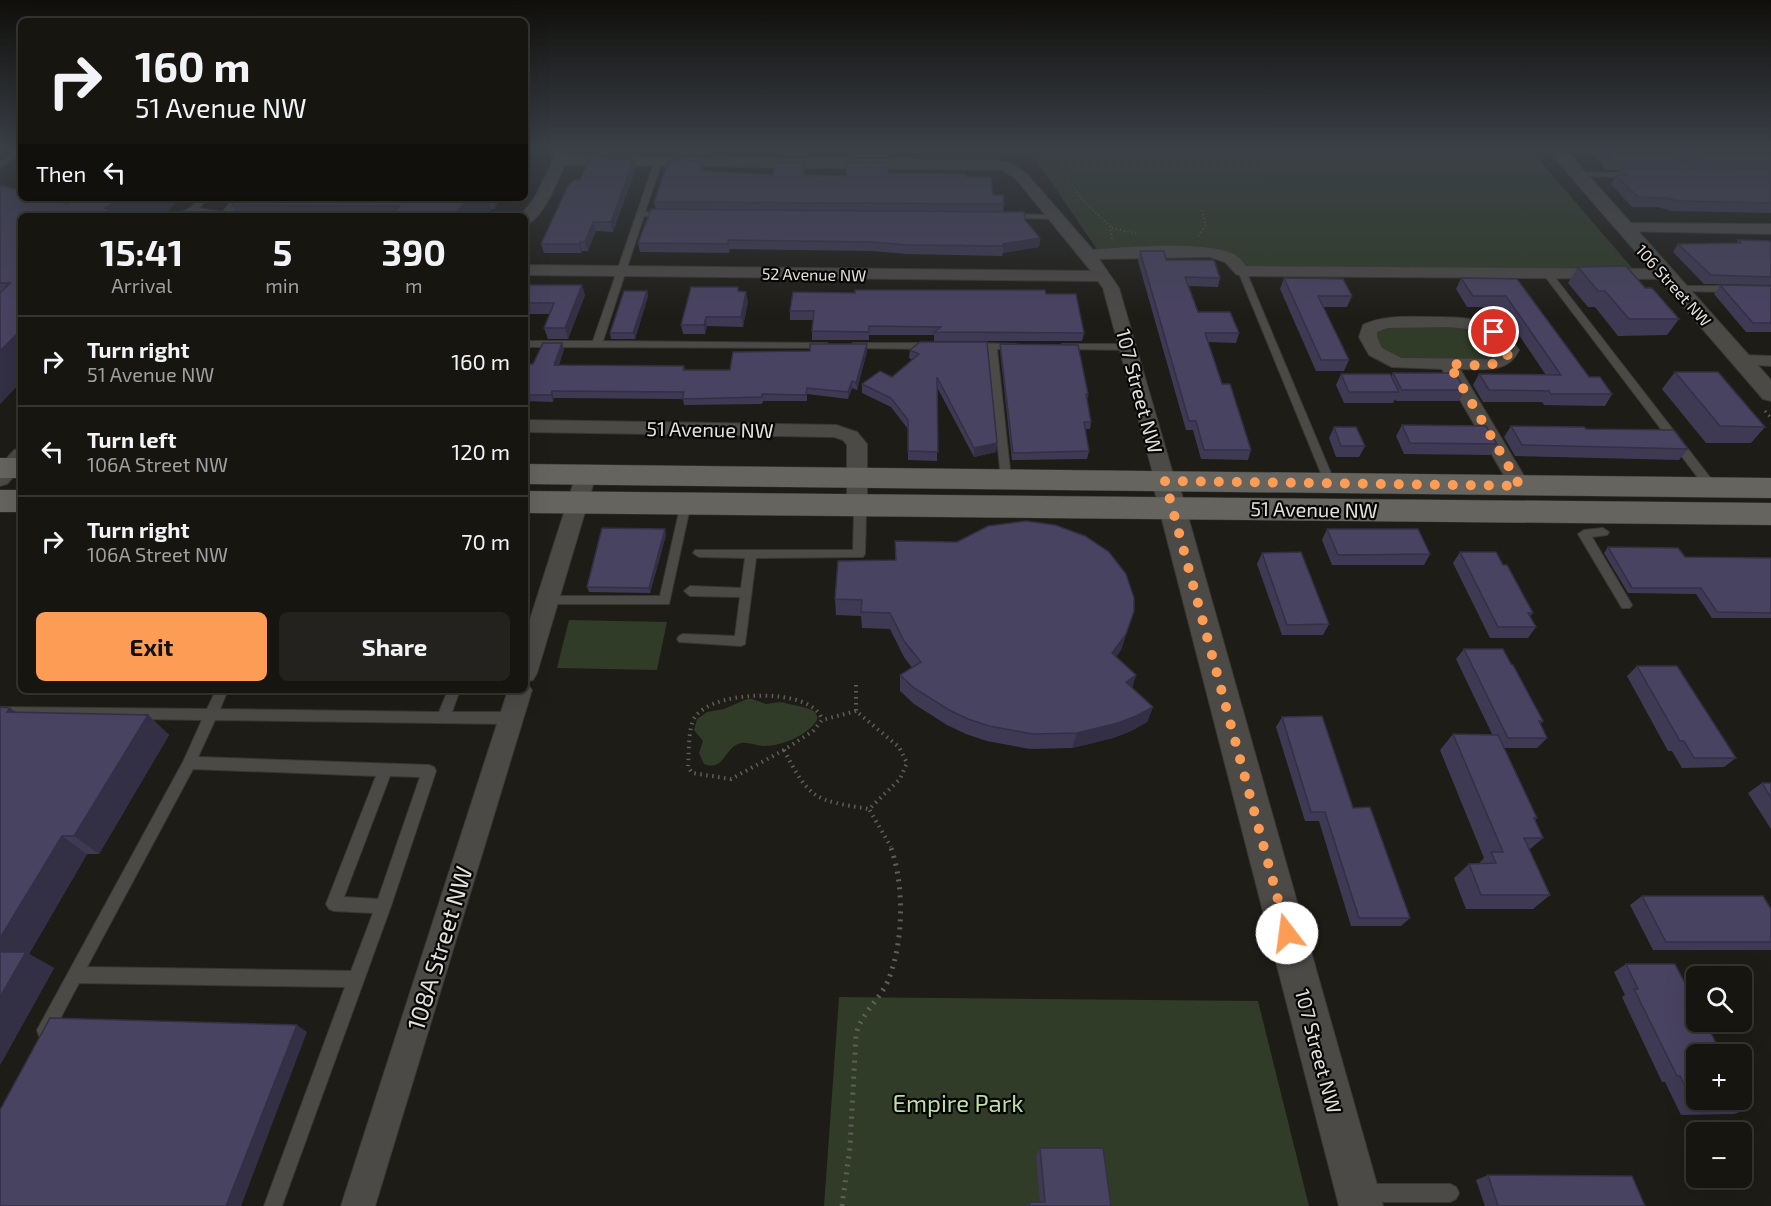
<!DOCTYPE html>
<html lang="en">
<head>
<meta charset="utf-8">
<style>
	:root { --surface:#161510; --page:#23221e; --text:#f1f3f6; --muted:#9e9f9f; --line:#353430; --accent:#fd9c55 }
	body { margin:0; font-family:"Exo 2",sans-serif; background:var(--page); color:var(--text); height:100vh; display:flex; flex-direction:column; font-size:22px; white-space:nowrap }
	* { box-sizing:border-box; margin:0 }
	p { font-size:20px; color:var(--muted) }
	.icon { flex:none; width:33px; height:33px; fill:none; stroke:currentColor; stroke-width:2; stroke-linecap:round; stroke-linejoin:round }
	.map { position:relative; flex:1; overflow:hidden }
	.details { position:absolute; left:18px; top:213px; width:510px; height:480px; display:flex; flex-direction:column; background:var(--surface); border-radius:9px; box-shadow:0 6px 24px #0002,0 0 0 2px var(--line) }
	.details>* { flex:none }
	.banner { position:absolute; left:18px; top:18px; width:510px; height:183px; border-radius:9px; box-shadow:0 6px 24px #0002,0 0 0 2px var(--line); background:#161510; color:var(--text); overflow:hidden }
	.tools { position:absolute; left:1686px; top:966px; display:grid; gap:12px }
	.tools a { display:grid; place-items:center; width:66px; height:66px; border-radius:9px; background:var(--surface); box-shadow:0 6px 24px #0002,0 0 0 2px var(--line); font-size:30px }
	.pin { position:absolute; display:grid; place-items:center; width:51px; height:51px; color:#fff; margin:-26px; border:3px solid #fff; border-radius:50%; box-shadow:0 2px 6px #0007 }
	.me { position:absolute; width:66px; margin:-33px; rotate:345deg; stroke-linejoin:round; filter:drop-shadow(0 0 4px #0008) }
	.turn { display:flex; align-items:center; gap:21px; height:126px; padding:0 18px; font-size:27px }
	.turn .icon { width:78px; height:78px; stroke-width:2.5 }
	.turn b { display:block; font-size:42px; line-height:51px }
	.then { display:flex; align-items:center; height:57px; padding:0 18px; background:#0003; gap:12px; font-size:22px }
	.eta { display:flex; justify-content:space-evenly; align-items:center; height:102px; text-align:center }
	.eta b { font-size:36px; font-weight:700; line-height:42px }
	.primary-button { display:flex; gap:12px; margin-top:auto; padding:12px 18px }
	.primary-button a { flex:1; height:69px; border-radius:9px; background:var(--accent); color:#111; font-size:24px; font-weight:700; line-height:69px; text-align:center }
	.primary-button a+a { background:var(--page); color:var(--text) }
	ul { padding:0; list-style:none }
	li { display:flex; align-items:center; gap:18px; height:90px; padding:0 18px; border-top:2px solid var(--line) }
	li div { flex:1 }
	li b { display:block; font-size:22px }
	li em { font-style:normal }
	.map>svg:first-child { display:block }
</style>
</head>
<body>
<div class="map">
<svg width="1771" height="1206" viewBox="0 0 1771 1206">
	<rect width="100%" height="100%" fill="#1e1c16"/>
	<g fill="#303c27">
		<path d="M1028,148H1529L1633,269L1249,267L1227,254L1098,251Z"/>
		<path d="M1391,327L1467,328L1490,334L1502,349L1496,357L1488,359H1398L1382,350L1376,337L1377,332Z"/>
		<path d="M569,620L667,622L657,670L557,668Z"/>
		<path d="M747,699H752L766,704L780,702L803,707L814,711L817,716V720C808,735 782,746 764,746C756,746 749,742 741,743C724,747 725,772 704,764L699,753L703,741L694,730L697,719L707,712L724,709Z"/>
		<path d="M839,997L1258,1001L1309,1206H824Z"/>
	</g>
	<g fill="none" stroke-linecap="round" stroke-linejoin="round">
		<defs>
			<g id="service">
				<path d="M17,148H21V153L0,168V162Z"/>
				<path d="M1661,148H1669L1696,174V178H1690Z"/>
				<path d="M655,160L662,162L645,212H663L667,214L663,216H644L603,341L827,343L832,346L830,348L525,347V341H593Z"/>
				<path d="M1574,172L1633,173L1637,175L1633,177L1577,176L1573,174Z"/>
				<path d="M200,198H208L199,208L228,213L232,215C221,217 209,214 197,213C189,212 181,216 172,216L190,208Z"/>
				<path d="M1008,214L1056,215L1060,217L1056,219L1011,218H1008Z"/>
				<path d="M1242,268L1246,271L1335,483L1334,486H1326L1325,483L1238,271Z"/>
				<path d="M1547,270L1550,271L1716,485L1717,488L1716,491H1708L1544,275L1543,273Z"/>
				<path d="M1679,286H1731L1735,289L1731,292L1676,291L1675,289Z"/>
				<path d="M853,343H929L934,346L929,349L850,348L848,346Z"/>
				<path d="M973,343L1016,344L1021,347L1016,350L997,349L1011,479L1006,483L1001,479L988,349L970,348L968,346Z"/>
				<path d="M1063,344H1129L1134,347L1129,350L1060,349V345Z"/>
				<path d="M686,499L691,503L669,604H543L541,601L543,598L547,596H660L681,503Z"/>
				<path d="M857,500L861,501L866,514L865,554L863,557L756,558L745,644L741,646L679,642L677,639L679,636L683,634L735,636L740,597L690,596L684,591L690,586L741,588L745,558L699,557L693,553L695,550H853L854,514L852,504Z"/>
				<path d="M1603,528L1609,532L1607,535L1592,537L1632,605L1630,608H1622L1578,534L1584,530Z"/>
				<path d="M216,690H228L220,709L439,712L448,690H460L452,712H511L516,714L518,718L516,722L511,724L215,720L198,757L429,765L434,767L436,771L391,906L282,1206H264L345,987L79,983L51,1036L45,1038L39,1036L37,1030L184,760L202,720L0,717V707L207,709ZM193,769L376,776L326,904L329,909L334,911L373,913L351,971L87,967ZM390,776L420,777L378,899L344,897Z"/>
				<path d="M1364,1184H1450L1456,1187L1459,1193L1456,1199L1450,1202H1364L1358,1199L1355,1193L1358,1187Z"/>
			</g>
			<g id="minor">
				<path d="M559,148H573L569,157L993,160L1011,163L1026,173L1093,250C1123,247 1213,240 1237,256C1240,258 1244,263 1246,266L1665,269L1673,274L1665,279L1242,276L1236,274L1225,262L1210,257L1099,259L1119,288L1175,481L1172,486L1165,488L1158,486L1155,481L1103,288L1098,281L525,275V265L1091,271L1016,179L1002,170L565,165C557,181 543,220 525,225V216H520L534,199Z"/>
				<path d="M234,198H249L235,216H219Z"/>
				<path d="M1624,223L1771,224V234L1619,231L1616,228Z"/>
				<path d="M1429,317C1465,317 1499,317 1519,350C1508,374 1483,369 1460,369L1530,486L1527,491L1520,493L1513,491L1442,369L1392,367L1369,355L1359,337L1363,325C1383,315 1407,317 1429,317ZM1445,327C1467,328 1489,330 1501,350L1491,359L1401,358L1382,348L1377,337V332L1387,328Z"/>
				<path d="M1741,355L1771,356V366L1735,364L1732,360L1735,356Z"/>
				<path d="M525,420L836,425L857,432L867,444V504L864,509L857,511L850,509L847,504V445L843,440L834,437L525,432Z"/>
				<path d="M21,448V468L7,484L0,486V466L14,450Z"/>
				<path d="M586,468L593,470L596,475L537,673L533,680L526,682L532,690L375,1206H341L508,690H525V635L576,475L579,470Z"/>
			</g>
			<g id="tertiary">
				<path d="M1546,148H1564L1771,380V401L1763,399Z"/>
				<path d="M1165,472L1174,475L1178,481L1383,1206H1339L1152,481L1156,475Z"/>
			</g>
			<g id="secondary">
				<rect x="0" y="458" width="21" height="20"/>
				<path d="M525,464L1771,478V498L525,484Z"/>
				<rect x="0" y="490" width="21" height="22"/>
				<path d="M525,491L1771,503V525L525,513Z"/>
			</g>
		</defs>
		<use href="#service" stroke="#393732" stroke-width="2"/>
		<use href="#minor" stroke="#393732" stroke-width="2"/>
		<use href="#tertiary" stroke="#393732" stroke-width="2"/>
		<use href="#secondary" stroke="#393732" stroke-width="1"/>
		<g stroke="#5f5e58" stroke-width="2" stroke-dasharray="1 3" stroke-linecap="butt">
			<path d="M1030,161L1040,154"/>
			<path d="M1028,162L1054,168L1065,175L1083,201L1110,226L1112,239"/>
			<path d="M17,188L21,180"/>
			<path d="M1112,228L1138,234"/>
			<path d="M1198,236L1206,225L1201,208"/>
		</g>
		<path stroke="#5f5e58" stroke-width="3" stroke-dasharray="1.5 4" stroke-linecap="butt" d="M1765,411L1771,418"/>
		<g stroke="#5f5e58" stroke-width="4" stroke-dasharray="1.5 4.5" stroke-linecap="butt">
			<path d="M856,685V711L899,747L907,763L900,779L869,809L891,847"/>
			<path d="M856,711L822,720L813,731L784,750C810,800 814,800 869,809"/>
			<path d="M784,750L731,779L692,773L688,767C689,755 688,726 695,717C714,689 814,687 822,720"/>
		</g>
		<path stroke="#5f5e58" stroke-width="5" stroke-dasharray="2 6" stroke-linecap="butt" d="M842,1206L850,1147L856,1034C862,1013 878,1001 887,983C904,944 905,885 890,845"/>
		<use href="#service" fill="#4c4a47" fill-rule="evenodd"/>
		<use href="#minor" fill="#4c4a47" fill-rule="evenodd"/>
		<use href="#tertiary" fill="#4c4a47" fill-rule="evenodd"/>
		<use href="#secondary" fill="#66645f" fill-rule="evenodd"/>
	</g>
	<g fill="#3f3a54">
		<path d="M596,148H640L637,155H597Z"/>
		<path d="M673,148H710L708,156H675Z"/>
		<path d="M779,148H809L808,156H779Z"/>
		<rect x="848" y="148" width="41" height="9"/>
		<path d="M962,148H1007L1006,152H962Z"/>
		<path d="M1587,148H1672L1685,162L1680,170H1694L1673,148H1760L1771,158V213L1672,211L1657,207H1632L1611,184L1616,175H1618L1620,170H1607Z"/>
		<path d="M631,161L636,168L613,232L596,231L588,251H582L581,253H544L541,244L580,180Z"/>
		<path d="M704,169L703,172L773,175L805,170V175L846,176L888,173L967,177L1004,204L1003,212L1025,220L1040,238L1039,247L1003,253L1002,256L907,254L872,251L730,249L729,253L640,252L638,243L656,209L654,202Z"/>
		<path d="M0,185L67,204L78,198H178L177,201L169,210L158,216H21V382L0,404Z"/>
		<path d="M238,198H503L501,202H498L495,209H491L483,216H238L232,205Z"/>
		<path d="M1738,240L1771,241V285L1704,284L1673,252L1678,244L1737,243Z"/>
		<path d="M1140,251L1220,278L1218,287L1189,286L1198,312L1239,333L1236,343L1208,342L1222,384L1251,450L1248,460L1201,459L1193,430H1186L1138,261Z"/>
		<path d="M1578,267L1645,288L1679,319L1667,335L1618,336L1595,307H1588L1568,283Z"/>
		<path d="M1284,278L1352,296L1347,307H1323L1349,360L1344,371H1316L1280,289Z"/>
		<path d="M1461,278L1517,279L1589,377L1612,394L1605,406L1544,405L1542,402H1483L1473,385L1479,374L1546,375L1500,307H1467L1456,289Z"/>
		<path d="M525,285L585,295L568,339H548L544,328L550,314H525Z"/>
		<path d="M1720,285L1771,286V332H1746L1714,294Z"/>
		<path d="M647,291L648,296L635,339H611L610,333Z"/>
		<path d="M739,291L748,301L743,327L707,326L705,334H683L681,325Z"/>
		<path d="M855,293L1046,294L1084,333L1082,341H934V335H869V340H812V331L813,320H790V311Z"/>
		<path d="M920,342L997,443L996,452L974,457L937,387V461L908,460V429L891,407L862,393V384L892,377L912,360L909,358L910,350Z"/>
		<path d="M867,344V351L857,390L852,388L848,399L807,394V401H763L762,404L684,405L683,399L554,398L553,402L525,401V364H533L564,349L559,365L684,366L685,370H730L810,351Z"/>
		<path d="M1000,344L1088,394L1087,400L1091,422L1090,429H1085L1089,451L1087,459L1012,460L1000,351Z"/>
		<path d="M1675,372L1765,427L1751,443H1706L1662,389Z"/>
		<path d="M1393,373L1465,390L1459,401H1396L1395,399L1393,403H1344L1336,385L1341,374L1391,377Z"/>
		<path d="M1402,425L1497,444L1490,455L1404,454L1396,436Z"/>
		<path d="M1511,426L1586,429L1688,449L1679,460L1515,456L1504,437Z"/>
		<path d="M1334,427L1365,446L1359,457H1336L1329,438Z"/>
		<path d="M1327,529L1430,554L1424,565H1332L1322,540Z"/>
		<path d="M666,535L650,593L589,592L587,587Z"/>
		<path d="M895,541L1134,611L1121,650L1116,657L1136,675L1132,688L1153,707L1147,722L1131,731L1113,738L1072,748L1030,749L987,741L966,734L947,725L914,704L900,691V675L912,668L904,657L890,629L862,628L861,616L836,615L835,599L895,560Z"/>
		<path d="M1608,547L1685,557L1771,558V618H1712L1696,594L1628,593L1604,553Z"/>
		<path d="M1460,552L1503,565L1533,613L1530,616L1536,627L1528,638H1490L1453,563Z"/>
		<path d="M1262,553L1329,624L1323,635H1282L1257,564Z"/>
		<path d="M1464,649L1543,721L1540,724L1547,738L1537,748H1504L1537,818L1535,821L1543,838L1529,850L1550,895L1533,909H1466L1454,878L1469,864L1479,863L1484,858L1440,750L1453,734H1492L1456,659Z"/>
		<path d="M1637,666L1736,758L1724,767L1682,768L1672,751H1668L1627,676Z"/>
		<path d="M10,708L16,712L148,715L169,735L99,854H87L29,954L54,968L0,1065Z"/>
		<path d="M1282,717L1353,808L1410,918L1401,926H1351L1319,821H1305L1276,727Z"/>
		<path d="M1762,783H1771V829L1748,793Z"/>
		<path d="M1642,896L1771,909V950H1653L1630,905Z"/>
		<path d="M1626,964L1750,1108L1734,1114L1681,1115L1665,1082H1662L1622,997L1625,995L1614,972Z"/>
		<path d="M1040,1148L1111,1206H1027L1030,1202H1040L1036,1156Z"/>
		<path d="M1488,1175L1645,1206H1485L1476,1180Z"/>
	</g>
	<g fill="#332f45">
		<path d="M636,148H640L637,155Z"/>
		<path d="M707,148H710L708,156Z"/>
		<path d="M631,159L632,165L634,159L636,168L613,232L611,222Z"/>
		<path d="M703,161L704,169L701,180L700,171Z"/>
		<path d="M124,198H178L177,201L169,210L158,216H99L105,208Z"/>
		<path d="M471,198H487L491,209L483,216H452Z"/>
		<path d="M491,198H497L498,202L495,209Z"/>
		<path d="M593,222L596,231L588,251L585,242Z"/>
		<path d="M1040,238L1039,247L1003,253V244Z"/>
		<path d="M580,242L582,251L581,253L579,244Z"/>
		<path d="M582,285L585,295L568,339L565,328Z"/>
		<path d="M647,291L648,296L635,339L633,333Z"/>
		<path d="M746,292L748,301L743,327L741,317Z"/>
		<path d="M706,317L707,326L705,334L704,325Z"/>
		<path d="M21,330V382L0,404V351Z"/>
		<path d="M562,343L564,349L556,371L554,365Z"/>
		<path d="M867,344V351L857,390L856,383Z"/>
		<path d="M852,381V388L848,399V392Z"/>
		<path d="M552,391L554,398L553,402L551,395Z"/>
		<path d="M997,443L996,452L974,457V448Z"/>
		<path d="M665,529L666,535L650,593L649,588Z"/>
		<path d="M1134,611L1121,650L1107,669L1112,653Z"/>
		<path d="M1136,675L1131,691L1126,682Z"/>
		<path d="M1153,707L1147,722L1131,731L1113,738L1072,748L1077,733Z"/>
		<path d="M10,708L34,727L7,712Z"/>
		<path d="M148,715L169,735L99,854L74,836Z"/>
		<path d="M62,836L87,854L29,954L54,968L0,1065V938Z"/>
		<path d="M297,1025L307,1032L241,1206H226Z"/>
	</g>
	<g fill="#494362" stroke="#332f45" stroke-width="1.5">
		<path d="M1601,148H1672L1685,162L1612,161Z"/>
		<path d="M1687,148H1760L1771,158V163L1701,162Z"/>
		<path d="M590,158L631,159L629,163L634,159L611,222H593L585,242H580L579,244H541L568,186L574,180H580Z"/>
		<path d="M669,160L703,161L700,171L773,175L776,162H805L803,175L846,176L847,162L888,163V173L966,174L967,177H991L993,195H1003L1004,204L654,202Z"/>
		<path d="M1621,169L1771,170V203L1679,201L1664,198L1638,197L1616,175H1627Z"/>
		<path d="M0,185L21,191V198H47L67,204L78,198H124L105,208L110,210L99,216H21V330L0,351V293L10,283H0Z"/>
		<path d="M238,198H471L452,216H419V215L393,212L400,206L232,205Z"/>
		<path d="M651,209L1024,212L1025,220L1040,238L1003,244V246L907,245L872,242L728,240V244L638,243Z"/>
		<path d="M1738,240L1771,241V277L1711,275L1678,244L1741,243Z"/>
		<path d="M1140,251H1164L1166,260H1214L1220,278L1185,277L1198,312H1230L1239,333H1205L1222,384H1230L1251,450H1204L1196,421H1189Z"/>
		<path d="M1626,266L1645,288H1652L1679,319H1629L1605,291H1598L1578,267Z"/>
		<path d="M1284,278L1343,279L1352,296H1318L1349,360H1321Z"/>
		<path d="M1461,278L1517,279L1589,377H1600L1612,394H1551L1549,391L1489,390L1479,374L1561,375L1506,296H1473Z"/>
		<path d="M525,285H582L565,328H544L554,303H525Z"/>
		<path d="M1720,285L1771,286V323H1753Z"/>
		<path d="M691,287H738V291L746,292L741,317H706L704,325H681Z"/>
		<path d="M855,290H1045L1046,294H1076L1084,333L934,332L941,327L869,326V332L812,331L814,311H790L793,292L855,293Z"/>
		<path d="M624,291H647L633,333H610Z"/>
		<path d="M920,342H987L997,443L974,448L937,377L938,452L908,451V420L891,398L862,384L880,371L892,377L919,354L910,350Z"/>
		<path d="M543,343H562L554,365L684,366L683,370H730L733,352L810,351V344H867L856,383L852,381L848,392L807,388L806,395L762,394V397L682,399L684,392L552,391L551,395H525V364H533Z"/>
		<path d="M1000,344L1078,345L1088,394H1086L1091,422H1084L1089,451L1013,453Z"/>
		<path d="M1675,372H1718L1765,427L1720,426Z"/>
		<path d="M1393,373H1455L1465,390H1402Z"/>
		<path d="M1341,374H1390L1399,392H1349Z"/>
		<path d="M1402,425L1486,426L1497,444L1410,443Z"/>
		<path d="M1511,426L1584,427L1586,429L1674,430L1688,449L1522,445Z"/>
		<path d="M1334,427H1356L1365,446H1341Z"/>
		<path d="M1026,521L1055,525L1085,536L1109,552L1126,574L1134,598V611L1126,634L1112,653L1136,675L1126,682L1153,707L1136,716L1118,723L1077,733L1033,734L989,726L968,719L949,710L914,688L900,675L921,662L904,641L890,613L861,612L862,600L835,599L838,561L896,560L895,541L957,542L988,526Z"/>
		<path d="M602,528L665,529L649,588L587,587Z"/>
		<path d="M1327,529H1418L1430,554L1338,555Z"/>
		<path d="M1608,547L1678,548L1685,557L1771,558V613L1717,612L1701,588H1632Z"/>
		<path d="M1301,552L1329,624L1287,625L1262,553Z"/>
		<path d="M1460,552H1496L1503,565H1507L1533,613H1528L1536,627H1498Z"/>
		<path d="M1464,649H1503L1511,664L1513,665L1543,721H1539L1547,738H1508Z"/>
		<path d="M1637,666H1677L1736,758H1694L1684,741H1680Z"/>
		<path d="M0,707L10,708L7,712L148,715L74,836H62L0,938Z"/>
		<path d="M1322,716L1353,808L1370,807L1410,918H1359L1325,812H1311L1282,717Z"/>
		<path d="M1453,734L1498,735L1537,818H1534L1543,838H1524L1550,895H1481L1469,864L1496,863L1491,852H1503Z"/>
		<path d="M1762,783H1771V798Z"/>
		<path d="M1642,896H1763L1771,909V942H1666Z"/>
		<path d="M0,952H26L0,997Z"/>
		<path d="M1626,964H1675L1696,1005V1022H1705L1722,1054H1696V1100H1742V1092L1750,1108L1696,1109L1680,1076H1677L1634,989H1638Z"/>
		<path d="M50,1018L297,1025L226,1206H0V1110Z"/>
		<path d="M1040,1148H1103L1111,1206H1030V1202H1045Z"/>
		<path d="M1488,1175L1632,1176L1645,1206H1498Z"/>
	</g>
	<linearGradient id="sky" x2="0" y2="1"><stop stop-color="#100f0c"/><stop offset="0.47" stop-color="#3b4047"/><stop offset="1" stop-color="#3b4047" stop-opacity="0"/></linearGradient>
	<rect width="1771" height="317" fill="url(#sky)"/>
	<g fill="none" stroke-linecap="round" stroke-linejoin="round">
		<path stroke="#fd9c55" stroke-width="10" stroke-dasharray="0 18" d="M1287,933L1165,481L1520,486L1449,364C1468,364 1502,372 1510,350L1502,337L1494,332"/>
	</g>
	<g text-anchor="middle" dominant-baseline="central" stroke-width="4.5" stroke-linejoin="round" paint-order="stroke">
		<g font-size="16" fill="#e1e0dc" stroke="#080705">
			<text transform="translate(814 274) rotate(1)">52 Avenue NW</text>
			<text transform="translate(1674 285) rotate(48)">106 Street NW</text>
		</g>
		<g font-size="20" fill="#e1e0dc" stroke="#080705">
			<text transform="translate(1140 391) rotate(75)">107 Street NW</text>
			<text transform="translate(710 429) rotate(1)">51 Avenue NW</text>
			<text transform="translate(1314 509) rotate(1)">51 Avenue NW</text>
			<text transform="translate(1319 1051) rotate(75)">107 Street NW</text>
		</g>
		<g font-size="24" fill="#e1e0dc" stroke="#080705">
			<text transform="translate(439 948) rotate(-73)">108A Street NW</text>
		</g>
		<g font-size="24" fill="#bcdea7" stroke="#080705">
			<text x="958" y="1102">Empire Park</text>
		</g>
	</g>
</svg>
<div class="tools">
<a><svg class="icon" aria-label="search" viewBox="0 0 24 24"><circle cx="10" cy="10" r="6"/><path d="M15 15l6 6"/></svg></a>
<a>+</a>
<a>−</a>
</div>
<div class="pin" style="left:1494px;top:332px;background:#d93025"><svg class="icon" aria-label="arrive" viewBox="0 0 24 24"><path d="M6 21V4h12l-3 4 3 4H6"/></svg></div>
<svg class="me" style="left:1287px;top:933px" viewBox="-20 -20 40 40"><circle r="19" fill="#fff"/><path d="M0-13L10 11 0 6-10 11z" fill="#fd9c55"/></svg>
<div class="banner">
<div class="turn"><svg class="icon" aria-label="right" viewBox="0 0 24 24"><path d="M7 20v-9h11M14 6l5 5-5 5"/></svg><div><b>160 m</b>51 Avenue NW</div></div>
<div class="then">Then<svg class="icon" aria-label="left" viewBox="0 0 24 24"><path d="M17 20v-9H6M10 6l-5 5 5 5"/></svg></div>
</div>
<section class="details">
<div class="eta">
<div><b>15:41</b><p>Arrival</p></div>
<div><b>5</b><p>min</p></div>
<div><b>390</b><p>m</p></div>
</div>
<ul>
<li><svg class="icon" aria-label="right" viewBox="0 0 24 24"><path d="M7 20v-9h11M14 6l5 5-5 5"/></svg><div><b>Turn right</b><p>51 Avenue NW</p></div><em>160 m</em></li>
<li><svg class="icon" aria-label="left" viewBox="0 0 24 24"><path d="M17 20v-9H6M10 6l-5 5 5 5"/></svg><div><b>Turn left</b><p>106A Street NW</p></div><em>120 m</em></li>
<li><svg class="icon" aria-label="right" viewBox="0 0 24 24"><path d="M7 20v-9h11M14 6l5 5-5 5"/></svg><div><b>Turn right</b><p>106A Street NW</p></div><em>70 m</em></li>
</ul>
<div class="primary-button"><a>Exit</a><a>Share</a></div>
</section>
</div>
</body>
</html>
